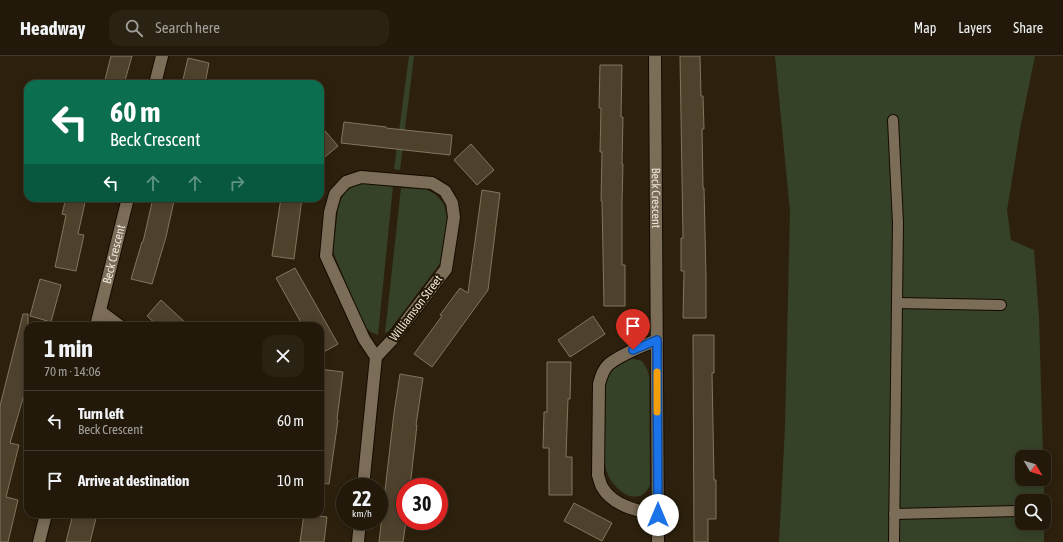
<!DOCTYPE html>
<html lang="en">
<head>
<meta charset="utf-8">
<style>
	:root { --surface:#22190a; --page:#2a2213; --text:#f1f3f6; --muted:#a2a09c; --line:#3f382b }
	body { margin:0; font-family:"Asap Condensed",sans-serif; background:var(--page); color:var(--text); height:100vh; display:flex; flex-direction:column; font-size:15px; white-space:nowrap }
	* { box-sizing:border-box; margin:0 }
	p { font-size:13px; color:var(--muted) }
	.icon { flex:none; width:22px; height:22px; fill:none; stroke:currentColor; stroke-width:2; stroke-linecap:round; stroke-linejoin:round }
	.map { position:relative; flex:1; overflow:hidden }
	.sheet { position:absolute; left:24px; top:266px; width:300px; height:196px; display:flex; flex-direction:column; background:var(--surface); border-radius:12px; box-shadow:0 2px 10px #0003,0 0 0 1px var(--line) }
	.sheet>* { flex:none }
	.banner { position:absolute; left:24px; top:24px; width:300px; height:122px; border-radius:12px; box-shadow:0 2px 10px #0003,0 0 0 1px var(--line); background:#0b6e4f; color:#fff; overflow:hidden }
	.needle { width:26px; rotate:128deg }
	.buttons { position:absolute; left:1015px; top:394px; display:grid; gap:8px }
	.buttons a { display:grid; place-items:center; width:36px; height:36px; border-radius:8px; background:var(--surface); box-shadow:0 2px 10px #0003,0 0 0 1px var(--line); font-size:20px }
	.speed { position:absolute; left:336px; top:422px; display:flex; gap:8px; font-size:20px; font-weight:700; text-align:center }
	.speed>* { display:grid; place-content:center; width:52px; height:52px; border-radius:50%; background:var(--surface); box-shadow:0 2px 10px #0003,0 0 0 1px var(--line); line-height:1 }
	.speed small { font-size:10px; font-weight:400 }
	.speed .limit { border:6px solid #d22; background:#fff; color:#111 }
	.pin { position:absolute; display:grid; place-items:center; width:34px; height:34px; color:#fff; margin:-41px -17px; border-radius:50% 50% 50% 0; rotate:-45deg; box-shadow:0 0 4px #0007 }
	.pin .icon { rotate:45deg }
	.me { position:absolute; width:44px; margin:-22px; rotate:0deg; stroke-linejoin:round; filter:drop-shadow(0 0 3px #0008) }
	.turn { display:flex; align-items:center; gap:14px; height:84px; padding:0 20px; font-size:18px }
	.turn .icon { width:52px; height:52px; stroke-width:2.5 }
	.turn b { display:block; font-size:28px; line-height:34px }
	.lanes { display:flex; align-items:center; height:38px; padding:0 20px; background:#0003; justify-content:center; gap:20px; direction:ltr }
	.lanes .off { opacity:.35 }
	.round { display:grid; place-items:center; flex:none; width:42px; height:42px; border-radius:12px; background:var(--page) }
	.summary { display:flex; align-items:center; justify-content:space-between; height:68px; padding:0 20px }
	h1 { font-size:24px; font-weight:700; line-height:30px }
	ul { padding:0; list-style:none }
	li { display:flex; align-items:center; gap:12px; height:60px; padding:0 20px; border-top:1px solid var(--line) }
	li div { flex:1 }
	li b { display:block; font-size:15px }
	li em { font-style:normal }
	header { display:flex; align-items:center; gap:24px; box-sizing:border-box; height:56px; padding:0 20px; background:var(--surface); border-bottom:1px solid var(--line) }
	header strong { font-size:19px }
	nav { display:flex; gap:22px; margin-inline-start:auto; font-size:14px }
	.search { width:280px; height:36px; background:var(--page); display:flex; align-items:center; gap:10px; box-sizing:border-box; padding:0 14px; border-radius:12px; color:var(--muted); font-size:15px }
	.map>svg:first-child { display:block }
</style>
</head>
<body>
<header>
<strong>Headway</strong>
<div class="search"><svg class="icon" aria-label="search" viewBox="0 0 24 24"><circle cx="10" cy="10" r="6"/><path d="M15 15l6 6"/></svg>Search here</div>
<nav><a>Map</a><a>Layers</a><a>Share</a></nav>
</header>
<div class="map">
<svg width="1063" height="486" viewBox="0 0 1063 486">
	<rect width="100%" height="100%" fill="#2d210d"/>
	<g fill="#364228" fill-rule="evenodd">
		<path d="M409,0H414L400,114L394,113Z"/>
		<path d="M775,0H1035L1021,68L1007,154L1011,184L1034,194L1039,261L1043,401H1022V423H1044V486H779L785,371L790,156ZM1022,445H1044V467H1022Z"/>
		<path d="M369,127L393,130L378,279L371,276L365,271L333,196L338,153L341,143L347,134L358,128Z"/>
		<path d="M401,132L426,133L436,139L444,148L447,161L441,206L389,275L385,277Z"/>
		<path d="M630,302L642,305L647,313L649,320L650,429C639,454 613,434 607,416C602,401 601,331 609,319C613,311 622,306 630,302Z"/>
	</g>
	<g fill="#4f422d" stroke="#83755e">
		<path d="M111,0H132L124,28H104Z"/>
		<path d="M680,0H700L701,40H703L704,73H702L703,132H704L706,222V262H683L684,215H681V182H683Z"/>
		<path d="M188,2L209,7L205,28H182Z"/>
		<path d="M600,9H622L621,61H623L622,108H623L622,146V209H625V250H604L602,145H601L602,96H600L601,52H599Z"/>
		<path d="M344,66L386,71V72L452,79L450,99L341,87Z"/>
		<path d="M320,69L338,90L320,105Z"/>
		<path d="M471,88L494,114L477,129L454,104Z"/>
		<path d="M482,134L500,137L488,234L432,311L414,298L442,260L440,259L460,232L468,237Z"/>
		<path d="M66,142H86L78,178L84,179L76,215L55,211L66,159L62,158Z"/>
		<path d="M153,142L174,145L166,181L152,228L131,223L142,186H143Z"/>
		<path d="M281,142H302L294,203L272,200Z"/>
		<path d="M295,212L338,288L320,298V270H303L276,222Z"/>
		<path d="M40,223L61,229L51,266L30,260Z"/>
		<path d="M161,244L189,270H158L147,260Z"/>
		<path d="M23,258H28V325L10,387L19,389L6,441L18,444L8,486H0V350Z"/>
		<path d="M593,260L605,278L570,301L558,284Z"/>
		<path d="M693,279H714V317H712L714,424H716V463H708V486H694Z"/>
		<path d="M547,306H571L570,343H568L566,401H572V439H549V392H543L544,356H547Z"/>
		<path d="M320,313L343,316L337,363L338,364L329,428L320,427Z"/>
		<path d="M400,318L423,322L416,369H417L410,431H405V465H406L403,486H379L394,357Z"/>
		<path d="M574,447L612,467L602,485L564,465Z"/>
		<path d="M73,458H97L90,486H66Z"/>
		<path d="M304,458L327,461L324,486H300Z"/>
	</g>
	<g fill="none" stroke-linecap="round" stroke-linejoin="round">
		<defs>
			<g id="lane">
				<path d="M893,64L898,167L894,486"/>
				<path d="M897,247L1001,249"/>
				<path d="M894,458L1020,455"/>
			</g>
			<g id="street">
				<path id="s1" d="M655,0L658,486"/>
				<path d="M155,28L162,0"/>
				<path d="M100,255L120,270"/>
				<path id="s2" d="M96,270L128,142"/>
				<path d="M657,284C641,291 623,297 609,308C603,313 601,321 599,328L598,419C599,422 600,427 602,431C613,450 638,455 658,459"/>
				<path d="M363,431L376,301L364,283L326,200L330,156L335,138L346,126L361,121L432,127L445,135L452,147L454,161L446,213L391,285L376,301"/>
				<path d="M39,486L46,458"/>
				<path d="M358,486L360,465"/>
			</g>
		</defs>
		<use href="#lane" stroke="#150b00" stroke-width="12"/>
		<use href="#street" stroke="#150b00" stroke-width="14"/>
		<use href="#lane" stroke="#7b6d57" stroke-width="10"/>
		<use href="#street" stroke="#7b6d57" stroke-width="12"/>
	</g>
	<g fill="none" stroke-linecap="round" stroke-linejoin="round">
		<defs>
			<path id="route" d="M633,294L657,284L658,459"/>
		</defs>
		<use href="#route" stroke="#114b97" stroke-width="10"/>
		<use href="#route" stroke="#1a73e8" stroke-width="7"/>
		<path stroke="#f59e0b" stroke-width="7" d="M657,316V356"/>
	</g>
	<g text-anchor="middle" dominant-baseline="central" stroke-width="4" stroke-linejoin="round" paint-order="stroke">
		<g font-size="12" fill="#ece4d8" stroke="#231805">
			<text stroke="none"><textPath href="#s1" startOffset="142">Beck Crescent</textPath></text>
			<text stroke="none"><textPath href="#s2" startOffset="74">Beck Crescent</textPath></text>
			<text transform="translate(416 252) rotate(-53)">Williamson Street</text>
		</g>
	</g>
</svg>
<div class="buttons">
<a><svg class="needle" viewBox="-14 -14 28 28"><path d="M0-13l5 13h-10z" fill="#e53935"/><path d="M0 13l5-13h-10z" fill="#a2a09c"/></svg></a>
<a><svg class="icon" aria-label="search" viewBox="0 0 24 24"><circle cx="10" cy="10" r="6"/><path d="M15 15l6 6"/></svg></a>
</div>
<div class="speed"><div>22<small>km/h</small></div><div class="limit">30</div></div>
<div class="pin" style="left:633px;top:294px;background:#d93025"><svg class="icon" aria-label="arrive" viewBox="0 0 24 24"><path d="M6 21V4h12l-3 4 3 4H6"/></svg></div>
<svg class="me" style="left:658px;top:459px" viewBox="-20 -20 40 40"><circle r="19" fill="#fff"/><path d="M0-13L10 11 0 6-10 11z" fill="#1a73e8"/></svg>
<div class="banner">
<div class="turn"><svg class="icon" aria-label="left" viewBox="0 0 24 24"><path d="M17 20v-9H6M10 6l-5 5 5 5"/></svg><div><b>60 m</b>Beck Crescent</div></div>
<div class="lanes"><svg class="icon" aria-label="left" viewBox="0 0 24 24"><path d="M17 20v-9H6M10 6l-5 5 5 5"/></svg><svg class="icon off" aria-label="ahead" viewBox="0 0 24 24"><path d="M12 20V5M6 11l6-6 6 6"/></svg><svg class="icon off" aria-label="ahead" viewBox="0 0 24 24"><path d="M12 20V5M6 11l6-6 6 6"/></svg><svg class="icon off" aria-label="right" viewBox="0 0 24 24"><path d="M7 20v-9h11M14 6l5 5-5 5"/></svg></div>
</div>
<section class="sheet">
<div class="summary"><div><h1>1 min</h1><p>70 m · 14:06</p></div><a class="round"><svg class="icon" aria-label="close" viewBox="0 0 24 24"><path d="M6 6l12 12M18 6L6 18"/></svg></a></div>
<ul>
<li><svg class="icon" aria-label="left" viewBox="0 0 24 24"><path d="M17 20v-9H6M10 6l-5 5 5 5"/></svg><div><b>Turn left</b><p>Beck Crescent</p></div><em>60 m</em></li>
<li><svg class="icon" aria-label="arrive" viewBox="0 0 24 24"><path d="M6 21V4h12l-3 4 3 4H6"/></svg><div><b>Arrive at destination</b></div><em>10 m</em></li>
</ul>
</section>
</div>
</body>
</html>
